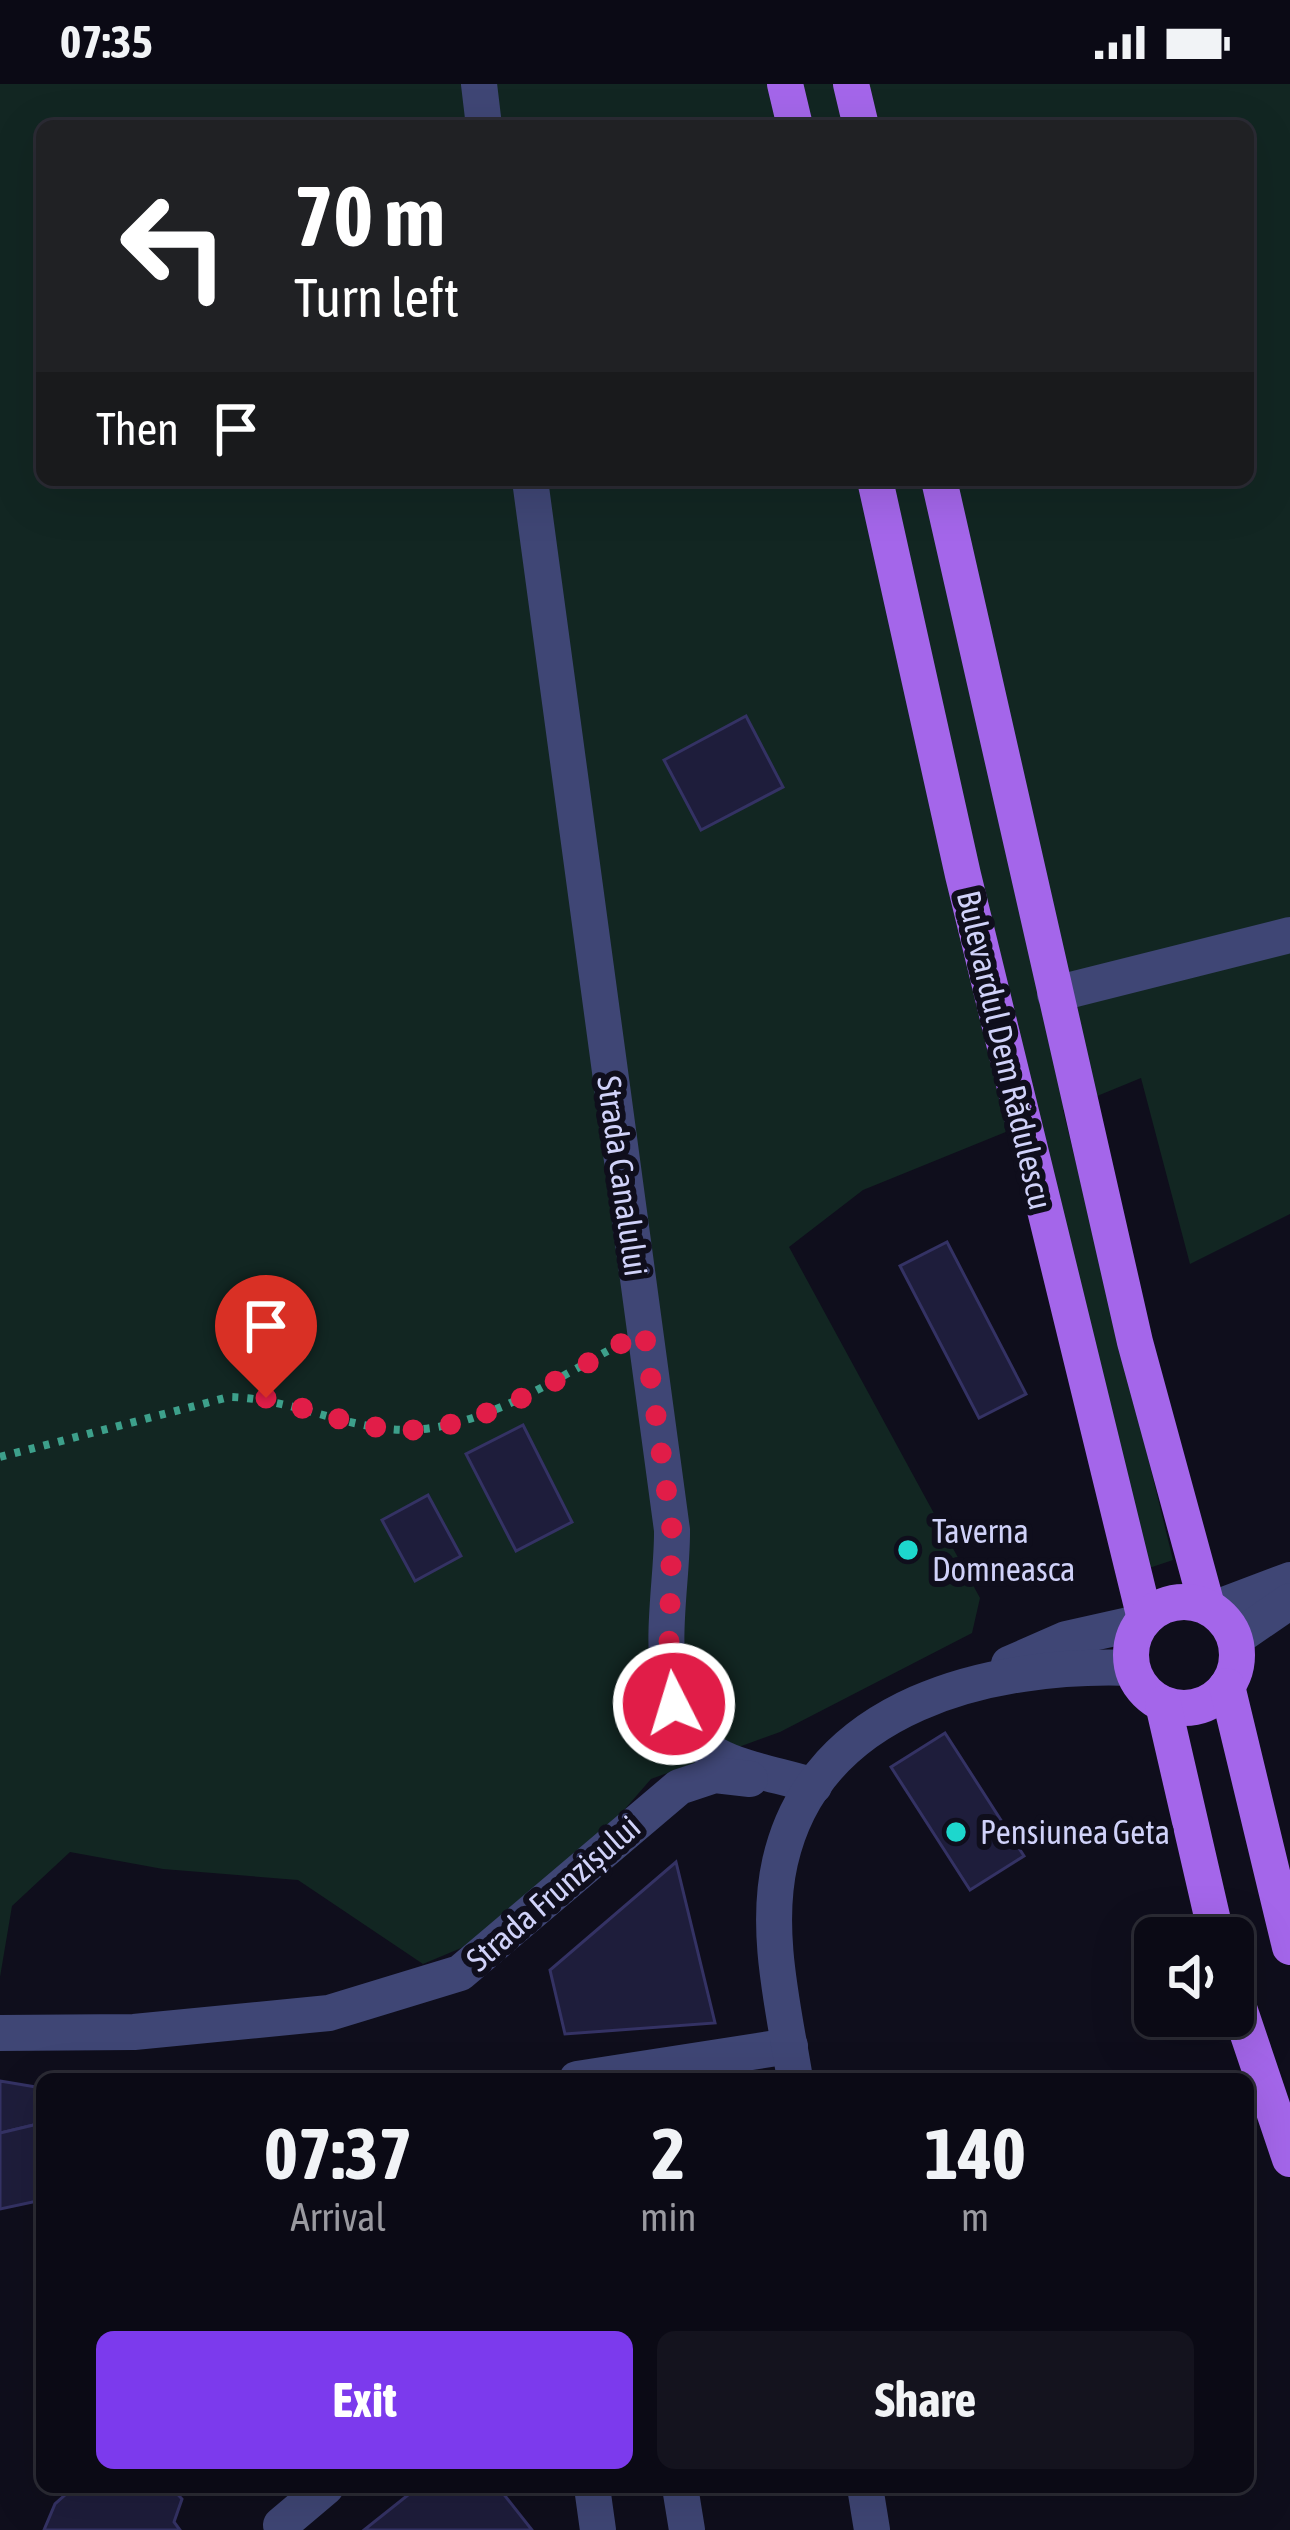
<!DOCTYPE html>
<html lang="en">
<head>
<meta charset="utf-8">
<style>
	:root { --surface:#0b0a15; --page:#14131e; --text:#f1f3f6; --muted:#9a9aa0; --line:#2b2b34; --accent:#7c3aed }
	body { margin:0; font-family:"Asap Condensed",sans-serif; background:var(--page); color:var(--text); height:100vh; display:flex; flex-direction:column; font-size:45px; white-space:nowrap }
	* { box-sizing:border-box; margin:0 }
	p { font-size:39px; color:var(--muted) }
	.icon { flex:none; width:66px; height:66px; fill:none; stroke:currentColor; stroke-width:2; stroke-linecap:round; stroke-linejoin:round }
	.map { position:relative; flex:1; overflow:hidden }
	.drawer { position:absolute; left:36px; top:1989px; width:1218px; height:420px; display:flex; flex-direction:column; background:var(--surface); border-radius:18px; box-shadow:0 12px 48px #0002,0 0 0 3px var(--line) }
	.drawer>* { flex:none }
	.top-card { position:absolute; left:36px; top:36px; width:1218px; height:366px; border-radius:18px; box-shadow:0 12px 48px #0002,0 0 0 3px var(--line); background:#202124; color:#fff; overflow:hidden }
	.controls { position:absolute; left:1134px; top:1833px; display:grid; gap:24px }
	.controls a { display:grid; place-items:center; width:120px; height:120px; border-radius:18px; background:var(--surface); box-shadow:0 12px 48px #0002,0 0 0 3px var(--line); font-size:60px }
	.pin { position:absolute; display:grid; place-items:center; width:102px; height:102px; color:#fff; margin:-123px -51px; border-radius:50% 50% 50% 0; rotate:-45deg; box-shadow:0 0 12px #0007 }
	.pin .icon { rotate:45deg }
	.me { position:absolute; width:132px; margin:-66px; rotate:355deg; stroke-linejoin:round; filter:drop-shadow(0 0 9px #0008) }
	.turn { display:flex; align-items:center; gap:42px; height:252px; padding:0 60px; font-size:54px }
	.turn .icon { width:156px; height:156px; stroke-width:2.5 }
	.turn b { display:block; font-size:84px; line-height:102px }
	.then { display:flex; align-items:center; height:114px; padding:0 60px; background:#0003; gap:24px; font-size:45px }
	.eta { display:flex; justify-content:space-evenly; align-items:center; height:204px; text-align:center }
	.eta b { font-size:72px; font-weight:700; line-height:84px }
	.action { display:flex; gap:24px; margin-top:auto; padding:24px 60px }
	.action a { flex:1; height:138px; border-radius:18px; background:var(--accent); color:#fff; font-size:48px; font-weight:700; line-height:138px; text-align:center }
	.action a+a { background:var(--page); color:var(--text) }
	.status { display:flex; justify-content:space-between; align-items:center; height:84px; padding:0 60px; background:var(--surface); direction:ltr }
	.status svg { height:33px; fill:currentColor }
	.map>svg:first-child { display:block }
</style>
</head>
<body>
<div class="status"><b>07:35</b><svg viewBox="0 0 49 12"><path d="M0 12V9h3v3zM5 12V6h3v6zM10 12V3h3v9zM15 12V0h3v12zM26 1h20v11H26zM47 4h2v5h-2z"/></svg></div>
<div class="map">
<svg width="1290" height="2446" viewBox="0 0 1290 2446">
	<rect width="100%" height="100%" fill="#0f0e1c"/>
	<path fill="#122622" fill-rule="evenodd" d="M0,0H1290V1130L1190,1180L1141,994L1063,1026L1173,1476L1149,1484L1038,1035L863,1106L789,1163L980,1514L972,1549L780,1648L651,1695L598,1756L466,1862L423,1880L298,1796L163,1785L70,1768L12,1822L0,1893ZM42,42H1248V396H42Z"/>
	<g fill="#1e1d3b" stroke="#343264" stroke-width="3">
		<path d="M746,632L783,703L701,746L664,676Z"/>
		<path d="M947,1158L1026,1310L979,1334L900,1182Z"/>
		<path d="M523,1341L572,1438L516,1467L466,1370Z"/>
		<path d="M428,1411L461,1472L415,1497L382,1436Z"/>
		<path d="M945,1649L1024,1772L970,1806L891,1683Z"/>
		<path d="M676,1778L715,1939L565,1950L550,1886Z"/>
		<path d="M0,1997L42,2004L38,2040L0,2049Z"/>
		<path d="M42,2039V2116L0,2125V2049Z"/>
		<path d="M74,2403H171L182,2415L174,2438L180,2446H44L55,2420Z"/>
		<path d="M418,2403H498L532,2446H364Z"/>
	</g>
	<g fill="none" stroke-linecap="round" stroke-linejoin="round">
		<path stroke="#3da08b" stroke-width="8" stroke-dasharray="6 9" stroke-linecap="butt" d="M0,1373L229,1313C289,1314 344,1344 403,1346C475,1347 550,1299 611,1265"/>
		<g stroke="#3f4675" stroke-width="36">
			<path d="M479,0L484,42"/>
			<path d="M530,396L672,1446C673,1515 642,1628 716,1671C743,1686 784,1692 814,1702"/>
			<path d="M1055,910L1290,851"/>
			<path d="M1213,1525L1290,1496"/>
			<path d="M1235,1555L1290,1517"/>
			<path d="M1009,1580L1066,1555L1142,1538"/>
			<path d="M0,1949L134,1948L329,1929L460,1889L679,1703L715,1691L750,1695"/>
			<path d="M577,1995L790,1962"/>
			<path d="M795,1995C784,1926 764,1848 780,1778C816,1619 992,1579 1132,1584"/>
			<path d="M592,2403L598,2446"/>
			<path d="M680,2403L687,2446"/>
			<path d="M865,2403L872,2446"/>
			<path d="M281,2441L326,2403"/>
		</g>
		<g stroke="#a466ea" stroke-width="36">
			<path d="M785,0L795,42"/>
			<path d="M851,0L861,42"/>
			<path d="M875,396L963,791L1145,1535"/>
			<path d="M939,396L1135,1258L1207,1522"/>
			<circle cx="1184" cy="1571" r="53"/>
			<path d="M1227,1602L1290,1863"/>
			<path d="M1163,1620L1217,1854"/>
			<path d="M1233,1906L1290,2075"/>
		</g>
	</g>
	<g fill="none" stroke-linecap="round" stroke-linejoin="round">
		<path stroke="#e11d48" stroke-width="21" stroke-dasharray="0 37.8" d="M266,1314C309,1325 358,1344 403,1346C480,1348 579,1284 644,1246L672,1446L668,1595L674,1620"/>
	</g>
	<g fill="#1dd7cd" stroke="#0f0e1c" stroke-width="4.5">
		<circle cx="908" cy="1466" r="12"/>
		<circle cx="956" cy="1748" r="12"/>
	</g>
	<g text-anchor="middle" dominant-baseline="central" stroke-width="12" stroke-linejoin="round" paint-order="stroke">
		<g font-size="33" fill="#d0d2f9" stroke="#0f0e1c">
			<text transform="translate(1005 966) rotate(77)">Bulevardul Dem Rădulescu</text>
			<text transform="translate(623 1092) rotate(82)">Strada Canalului</text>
			<text transform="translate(553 1809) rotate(-41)">Strada Frunzișului</text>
		</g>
		<g font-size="33" fill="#d0d2f9" stroke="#0f0e1c" text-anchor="start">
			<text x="932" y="1447">Taverna<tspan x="932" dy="38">Domneasca</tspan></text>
			<text x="980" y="1748">Pensiunea Geta</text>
		</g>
	</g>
</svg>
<div class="controls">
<a><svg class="icon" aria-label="sound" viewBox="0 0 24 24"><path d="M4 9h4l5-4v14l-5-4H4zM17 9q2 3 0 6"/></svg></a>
</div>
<div class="pin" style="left:266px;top:1314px;background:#d93025"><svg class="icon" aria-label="arrive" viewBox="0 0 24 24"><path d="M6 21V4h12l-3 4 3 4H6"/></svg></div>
<svg class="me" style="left:674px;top:1620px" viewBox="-20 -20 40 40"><circle r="17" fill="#e11d48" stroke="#fff" stroke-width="3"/><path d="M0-11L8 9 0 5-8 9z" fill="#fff"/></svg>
<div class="top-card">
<div class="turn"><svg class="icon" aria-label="left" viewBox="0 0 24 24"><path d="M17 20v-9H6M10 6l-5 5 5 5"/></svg><div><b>70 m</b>Turn left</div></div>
<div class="then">Then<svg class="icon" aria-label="arrive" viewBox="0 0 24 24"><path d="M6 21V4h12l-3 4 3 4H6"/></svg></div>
</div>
<section class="drawer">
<div class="eta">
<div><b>07:37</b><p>Arrival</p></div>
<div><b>2</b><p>min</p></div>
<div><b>140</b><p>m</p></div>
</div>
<div class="action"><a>Exit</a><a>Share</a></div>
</section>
</div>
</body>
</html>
